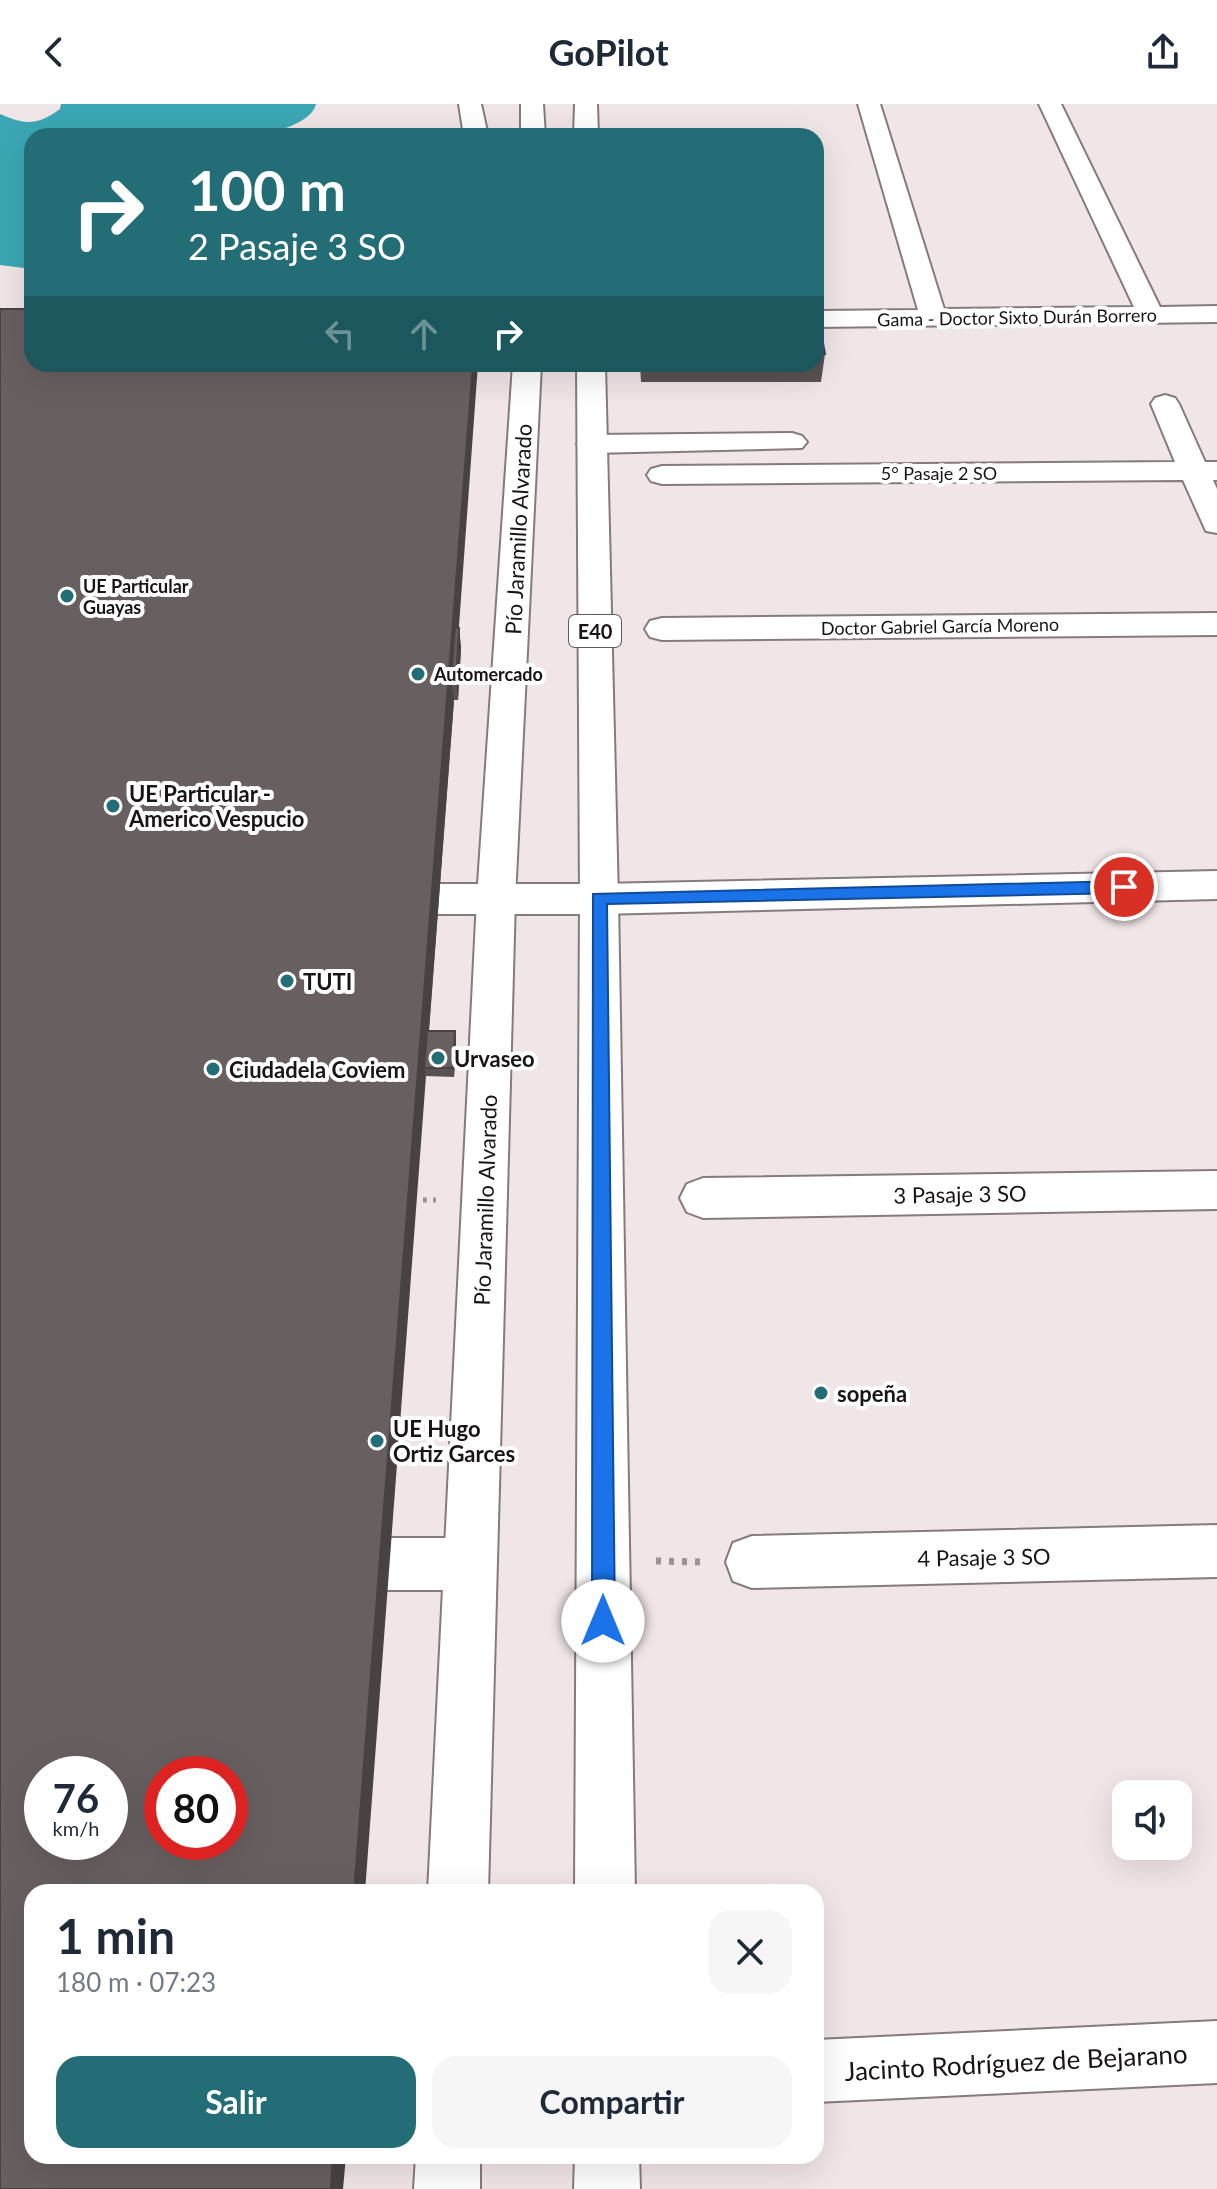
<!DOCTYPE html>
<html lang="es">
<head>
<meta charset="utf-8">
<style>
	:root { --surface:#fff; --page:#f6f6f7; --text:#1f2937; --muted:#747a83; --accent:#236d76 }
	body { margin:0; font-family:Lato,sans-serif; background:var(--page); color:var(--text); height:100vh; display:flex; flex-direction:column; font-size:30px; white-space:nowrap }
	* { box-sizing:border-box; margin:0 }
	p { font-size:26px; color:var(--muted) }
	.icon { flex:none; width:44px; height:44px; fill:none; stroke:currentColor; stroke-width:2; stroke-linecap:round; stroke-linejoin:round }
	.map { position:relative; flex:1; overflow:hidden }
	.panel { position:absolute; left:24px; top:1780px; width:800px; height:280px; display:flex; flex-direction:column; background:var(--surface); border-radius:24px; box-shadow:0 8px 32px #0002 }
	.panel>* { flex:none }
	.hud { position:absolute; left:24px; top:24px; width:800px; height:244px; border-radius:24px; box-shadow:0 8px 32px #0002; background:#236d76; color:#fff; overflow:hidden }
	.tools { position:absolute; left:1112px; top:1676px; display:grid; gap:16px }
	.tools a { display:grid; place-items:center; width:80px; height:80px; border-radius:16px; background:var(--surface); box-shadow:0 8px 32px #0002; font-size:40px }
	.speed { position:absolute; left:24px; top:1652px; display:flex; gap:16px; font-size:40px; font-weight:700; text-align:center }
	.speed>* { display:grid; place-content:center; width:104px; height:104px; border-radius:50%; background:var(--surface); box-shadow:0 8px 32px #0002; line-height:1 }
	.speed small { font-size:20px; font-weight:400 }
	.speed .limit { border:12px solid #d22; background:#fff; color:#111 }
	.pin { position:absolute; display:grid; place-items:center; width:68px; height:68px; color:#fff; margin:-34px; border:4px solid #fff; border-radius:50%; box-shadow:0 2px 8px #0007 }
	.me { position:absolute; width:88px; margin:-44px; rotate:0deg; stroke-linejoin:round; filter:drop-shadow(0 0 6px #0008) }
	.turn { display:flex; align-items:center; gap:28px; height:168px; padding:0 32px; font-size:36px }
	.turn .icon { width:104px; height:104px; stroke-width:2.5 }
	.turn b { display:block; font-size:56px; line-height:68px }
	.lanes { display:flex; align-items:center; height:76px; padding:0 32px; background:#0003; justify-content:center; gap:40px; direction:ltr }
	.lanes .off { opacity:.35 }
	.round { display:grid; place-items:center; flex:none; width:84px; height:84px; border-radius:24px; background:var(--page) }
	.head { display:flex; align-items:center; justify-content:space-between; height:136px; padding:0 32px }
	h1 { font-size:48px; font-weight:700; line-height:60px }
	.cta { display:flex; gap:16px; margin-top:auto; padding:16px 32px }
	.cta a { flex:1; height:92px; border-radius:24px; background:var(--accent); color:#fff; font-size:32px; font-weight:700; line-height:92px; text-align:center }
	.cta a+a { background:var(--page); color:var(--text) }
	header { display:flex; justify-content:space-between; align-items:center; height:104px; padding:0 32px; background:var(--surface); font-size:36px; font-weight:700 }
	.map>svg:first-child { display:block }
</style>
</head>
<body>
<header><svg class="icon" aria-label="back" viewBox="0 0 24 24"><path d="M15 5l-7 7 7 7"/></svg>GoPilot<svg class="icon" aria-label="share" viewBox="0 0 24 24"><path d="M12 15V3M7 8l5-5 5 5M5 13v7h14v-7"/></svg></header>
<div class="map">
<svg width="1217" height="2085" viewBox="0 0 1217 2085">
	<rect width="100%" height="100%" fill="#f1e6e7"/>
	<path fill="#3ba7b4" d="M61,0H316C311,19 283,23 268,32H32V165L0,161V10C26,21 36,22 60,5Z"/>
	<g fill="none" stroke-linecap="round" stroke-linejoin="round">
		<defs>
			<g id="minor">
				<path d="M858,0H880L944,205L1134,203L1039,0H1061L1160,203L1217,202V218L816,223V207L918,206Z"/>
				<path d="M1165,291L1175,294L1179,300L1205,358H1217V376H1213L1217,385V429L1206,427L1183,376L662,380L651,377L647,371L651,365L662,362L1175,358L1151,300L1155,294Z"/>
				<path d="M792,329L802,332L807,338L802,344L592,349L582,346L577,340L582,334L592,331Z"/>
				<path d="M1217,509V531L662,536L650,533L645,525L650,517L662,514Z"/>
				<path d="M1217,767V795L599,810H380L366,805L361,795L366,785L380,780H599Z"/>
				<path d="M1217,1067V1105L703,1114L687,1108L680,1094L687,1080L703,1074Z"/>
				<path d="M1217,1421V1473L752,1484L733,1477L726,1458L733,1439L752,1432Z"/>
				<path d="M329,1434H470L489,1441L496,1460L489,1479L470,1486H329L310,1479L303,1460L310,1441Z"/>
				<path d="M1217,1917V1979L816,1998V1936Z"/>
			</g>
			<g id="highway">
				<path d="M459,0H481L488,32H464Z"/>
				<path d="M521,0H543L545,32H521Z"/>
				<path d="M575,0H597L598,32H574Z"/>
				<path d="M513,260H541L515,795L488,1788H428L477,795Z"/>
				<path d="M577,260H605L618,795L635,1788H575L580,795Z"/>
				<path d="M416,2052H480V2085H414Z"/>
				<path d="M575,2052H639L640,2085H574Z"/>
			</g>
		</defs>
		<use href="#minor" stroke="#857b7c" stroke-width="4"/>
		<use href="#highway" stroke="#857b7c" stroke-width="4"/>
		<path stroke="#9c9394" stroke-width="5" stroke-dasharray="4 6" stroke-linecap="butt" d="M423,1096H436"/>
		<path stroke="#9c9394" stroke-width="7" stroke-dasharray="5 8" stroke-linecap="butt" d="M656,1457L702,1458"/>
		<use href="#minor" fill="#fff" fill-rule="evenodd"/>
		<use href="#highway" fill="#fff" fill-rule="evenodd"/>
	</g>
	<g fill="#595253">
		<path d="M32,205L459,524L461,544L458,596H454L429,927H455L456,936L454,973L426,972Z"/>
		<path d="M816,205L825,250L821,278H641L640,260H816Z"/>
	</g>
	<g fill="#494243">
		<path d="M473,260H478L455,577H451L454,596L426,964H424L426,972L365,1788H354Z"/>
		<path d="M459,524L461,544L458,596L456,577Z"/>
		<path d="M455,927L456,936L454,973L453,964Z"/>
		<path d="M333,2052H346L343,2085H331Z"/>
	</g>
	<g fill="#685f60" stroke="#494243" stroke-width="2" fill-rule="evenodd">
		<path d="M0,205H32V260H473L354,1788H32V2052H333L331,2085H0ZM42,1670H110V1738H42ZM162,1670H230V1738H162Z"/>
		<path d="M816,205H817L825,250H816Z"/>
		<path d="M455,524H459L456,577H451Z"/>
		<path d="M427,927H455L453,964H424Z"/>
	</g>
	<path fill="#1a73e8" stroke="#114b97" stroke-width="2" d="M1124,777L1132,783L1124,789L607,800L615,1517L611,1525L603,1529L596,1525L592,1517L593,790Z"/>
	<g fill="#236d76" stroke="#fff" stroke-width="3">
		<circle cx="67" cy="492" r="8"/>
		<circle cx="418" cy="570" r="8"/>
		<circle cx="113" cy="702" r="8"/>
		<circle cx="287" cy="877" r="8"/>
		<circle cx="438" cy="954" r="8"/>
		<circle cx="213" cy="965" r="8"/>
		<circle cx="821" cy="1289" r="8"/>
		<circle cx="377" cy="1337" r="8"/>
	</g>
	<g text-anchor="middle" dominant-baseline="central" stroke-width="8" stroke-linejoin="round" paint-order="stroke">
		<g font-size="18" fill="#191516" stroke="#fff">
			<text transform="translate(1017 213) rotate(-1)">Gama - Doctor Sixto Durán Borrero</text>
			<text x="939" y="369">5° Pasaje 2 SO</text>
			<text transform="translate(940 522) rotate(-1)">Doctor Gabriel García Moreno</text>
		</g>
		<g font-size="18" font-weight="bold" fill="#191516" stroke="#fff" text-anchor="start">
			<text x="83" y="482">UE Particular<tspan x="83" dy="21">Guayas</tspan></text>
			<text x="434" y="570">Automercado</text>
		</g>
		<rect fill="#fff" stroke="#5e5b5c" stroke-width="2" x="569" y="511" width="52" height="32" rx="6"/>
		<g font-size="20" font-weight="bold" fill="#191516">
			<text x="595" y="527">E40</text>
		</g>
		<g font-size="22" fill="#191516" stroke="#fff">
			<text transform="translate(518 425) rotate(-87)">Pío Jaramillo Alvarado</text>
			<text transform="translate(960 1090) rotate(-1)">3 Pasaje 3 SO</text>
			<text transform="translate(485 1096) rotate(-88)">Pío Jaramillo Alvarado</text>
			<text transform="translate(984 1453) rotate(-1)">4 Pasaje 3 SO</text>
		</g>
		<g font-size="22" font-weight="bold" fill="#191516" stroke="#fff" text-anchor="start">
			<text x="129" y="689">UE Particular -<tspan x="129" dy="25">Americo Vespucio</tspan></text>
			<text x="303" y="877">TUTI</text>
			<text x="454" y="954">Urvaseo</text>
			<text x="229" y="965">Ciudadela Coviem</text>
			<text x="837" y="1289">sopeña</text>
			<text x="393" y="1324">UE Hugo<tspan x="393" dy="25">Ortiz Garces</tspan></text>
		</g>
		<g font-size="26" fill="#191516" stroke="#fff">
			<text transform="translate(1016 1958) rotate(-3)">Jacinto Rodríguez de Bejarano</text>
		</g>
	</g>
</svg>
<div class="tools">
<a><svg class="icon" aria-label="sound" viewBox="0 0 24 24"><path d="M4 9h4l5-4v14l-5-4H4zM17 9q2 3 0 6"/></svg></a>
</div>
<div class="speed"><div>76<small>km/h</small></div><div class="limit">80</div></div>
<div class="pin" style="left:1124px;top:783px;background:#d93025"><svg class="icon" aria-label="arrive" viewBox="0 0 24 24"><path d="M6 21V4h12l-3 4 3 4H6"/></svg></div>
<svg class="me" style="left:603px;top:1517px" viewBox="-20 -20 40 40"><circle r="19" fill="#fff"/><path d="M0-13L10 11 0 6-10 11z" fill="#1a73e8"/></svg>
<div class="hud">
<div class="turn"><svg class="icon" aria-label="right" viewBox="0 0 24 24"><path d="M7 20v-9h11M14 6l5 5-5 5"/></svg><div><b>100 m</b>2 Pasaje 3 SO</div></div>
<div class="lanes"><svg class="icon off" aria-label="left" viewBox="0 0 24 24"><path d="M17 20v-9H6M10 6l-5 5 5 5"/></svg><svg class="icon off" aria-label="ahead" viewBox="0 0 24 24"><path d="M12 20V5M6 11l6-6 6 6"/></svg><svg class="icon" aria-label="right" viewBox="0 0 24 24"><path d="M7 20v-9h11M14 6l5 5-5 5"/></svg></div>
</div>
<section class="panel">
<div class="head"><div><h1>1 min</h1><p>180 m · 07:23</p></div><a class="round"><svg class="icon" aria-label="close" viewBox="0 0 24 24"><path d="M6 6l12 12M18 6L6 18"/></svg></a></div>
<div class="cta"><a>Salir</a><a>Compartir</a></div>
</section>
</div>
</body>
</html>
